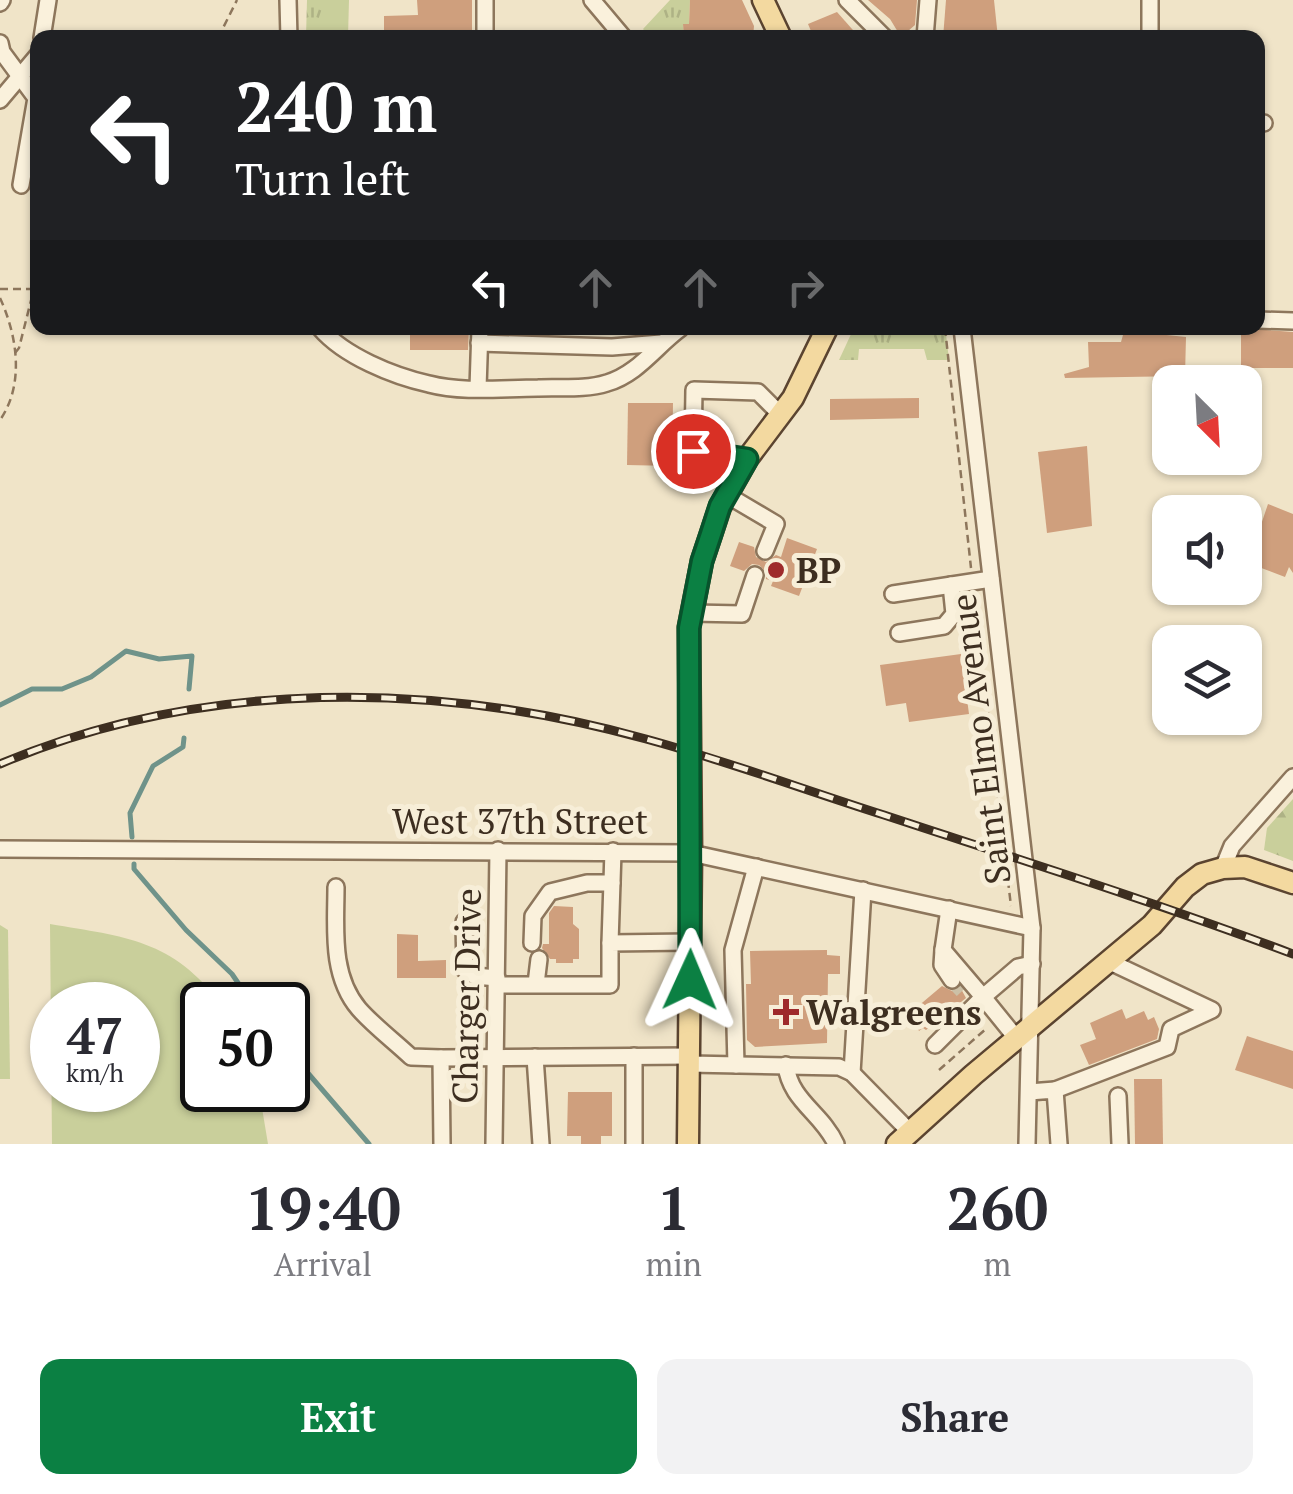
<!DOCTYPE html>
<html lang="en">
<head>
<meta charset="utf-8">
<style>
	:root { --surface:#fff; --page:#f2f2f3; --text:#2b2b33; --muted:#7c7c81; --accent:#0b8043 }
	body { margin:0; font-family:"PT Serif",serif; background:var(--page); color:var(--text); height:100vh; display:flex; flex-direction:column; font-size:38px; white-space:nowrap }
	* { box-sizing:border-box; margin:0 }
	p { font-size:32px; color:var(--muted) }
	.icon { flex:none; width:55px; height:55px; fill:none; stroke:currentColor; stroke-width:2; stroke-linecap:round; stroke-linejoin:round }
	.map { position:relative; height:1144px; overflow:hidden }
	.details { display:flex; flex-direction:column; background:var(--surface); flex:1 }
	.details>* { flex:none }
	.hud { position:absolute; left:30px; top:30px; width:1235px; height:305px; border-radius:20px; box-shadow:0 2px 8px #0004; background:#202124; color:#fff; overflow:hidden }
	.needle { width:65px; rotate:156deg }
	.buttons { position:absolute; left:1152px; top:365px; display:grid; gap:20px }
	.buttons a { display:grid; place-items:center; width:110px; height:110px; border-radius:20px; background:var(--surface); box-shadow:0 2px 8px #0004; font-size:50px }
	.speed { position:absolute; left:30px; top:982px; display:flex; gap:20px; font-size:50px; font-weight:700; text-align:center }
	.speed>* { display:grid; place-content:center; width:130px; height:130px; border-radius:50%; background:var(--surface); box-shadow:0 2px 8px #0004; line-height:1 }
	.speed small { font-size:25px; font-weight:400 }
	.speed .limit { border:5px solid #111; border-radius:15px; background:#fff; color:#111 }
	.pin { position:absolute; display:grid; place-items:center; width:85px; height:85px; color:#fff; margin:-42px; border:5px solid #fff; border-radius:50%; box-shadow:0 2px 10px #0007 }
	.me { position:absolute; width:110px; margin:-55px; rotate:1deg; stroke-linejoin:round; filter:drop-shadow(0 0 8px #0008) }
	.turn { display:flex; align-items:center; gap:35px; height:210px; padding:0 40px; font-size:45px }
	.turn .icon { width:130px; height:130px; stroke-width:2.5 }
	.turn b { display:block; font-size:70px; line-height:85px }
	.lanes { display:flex; align-items:center; height:95px; padding:0 40px; background:#0003; justify-content:center; gap:50px; direction:ltr }
	.lanes .off { opacity:.35 }
	.eta { display:flex; justify-content:space-evenly; align-items:center; height:170px; text-align:center }
	.eta b { font-size:60px; font-weight:600; line-height:70px }
	.primary-button { display:flex; gap:20px; margin-top:auto; padding:20px 40px }
	.primary-button a { flex:1; height:115px; border-radius:20px; background:var(--accent); color:#fff; font-size:40px; font-weight:600; line-height:115px; text-align:center }
	.primary-button a+a { background:var(--page); color:var(--text) }
	.map>svg:first-child { display:block }
</style>
</head>
<body>
<div class="map">
<svg width="1293" height="1144" viewBox="0 0 1293 1144">
	<defs>
		<pattern id="grass-tufts" width="24" height="20" patternUnits="userSpaceOnUse" patternTransform="scale(2.5)"><rect width="24" height="20" fill="#c9cf9b"/><path d="M3 7l-1-3M5 7V3M7 7l1-3M15 17l-1-3M17 17v-4M19 17l1-3" fill="none" stroke="#aeb285"/></pattern>
		<pattern id="forest-firs" width="22" height="20" patternUnits="userSpaceOnUse" patternTransform="scale(2.5)"><rect width="22" height="20" fill="#c9cf9b"/><path d="M5 1l3.5 6h-7zM16 11l3.5 6h-7z" fill="#aeb285"/></pattern>
	</defs>
	<rect width="100%" height="100%" fill="#f0e4c8"/>
	<g fill="url(#grass-tufts)">
		<path d="M307,0H349L348,37H306Z"/>
		<path d="M670,0H690L689,24H683L684,37H650L643,29Z"/>
		<path d="M852,332L946,334L949,360H927L924,349H859L858,360H839Z"/>
	</g>
	<path fill="url(#forest-firs)" d="M1293,799V861L1264,850L1267,828Z"/>
	<g fill="#c9cf9b" fill-rule="evenodd">
		<path d="M50,924C126,937 172,939 222,1005H202V1090H259L268,1144H52ZM52,1005H138V1090H52Z"/>
		<path d="M0,925L8,930L10,1079H0Z"/>
	</g>
	<g fill="none" stroke-linecap="round" stroke-linejoin="round">
		<g stroke="#6f938a" stroke-width="5">
			<path d="M0,705L32,689H62L91,677L126,651L159,659L192,656L189,689"/>
			<path d="M132,837L130,813L153,766L183,747L184,738"/>
			<path d="M134,864V869L186,930L232,974L253,1005"/>
			<path d="M288,1050L369,1144"/>
		</g>
	</g>
	<g fill="#cf9f7d">
		<path d="M417,0H472V38H384V16L418,15Z"/>
		<path d="M690,0H742L754,26L753,38H684L683,24H689Z"/>
		<path d="M868,0H917L915,25L901,37L890,19Z"/>
		<path d="M946,0H994L998,38H943Z"/>
		<path d="M837,12L860,38H814L808,24Z"/>
		<path d="M410,328H469L468,350H410Z"/>
		<path d="M1125,328H1147V333L1186,337L1185,376L1065,378L1064,374L1089,367L1088,342H1121Z"/>
		<path d="M1241,328L1293,332V368H1241Z"/>
		<path d="M919,398V418L830,420V399Z"/>
		<path d="M628,403H673L672,466L627,465Z"/>
		<path d="M1087,446L1092,526L1047,533L1038,452Z"/>
		<path d="M1268,504L1293,514V573L1289,567L1285,577L1248,563Z"/>
		<path d="M787,538L817,549L799,596L771,586L773,581L766,579V572L759,565L752,564L744,571L730,566L739,542L754,547L756,557L766,562L776,555L781,557Z"/>
		<path d="M961,654L969,714L909,722L906,703L886,706L880,665Z"/>
		<path d="M554,906L573,907V924L579,929V959H573V963H556V959H550L542,948L543,944H549V913Z"/>
		<path d="M397,934L418,935V961L446,960V978H397Z"/>
		<path d="M827,950V955L840,956V974H828L827,1043L755,1047L747,1040L746,984H751L750,951Z"/>
		<path d="M942,986L952,991L960,987L966,998L926,1030L923,1028L919,1031L910,1013Z"/>
		<path d="M1122,1009L1126,1019L1144,1011L1148,1020L1154,1017L1159,1029L1157,1039L1089,1065L1080,1045L1096,1039L1090,1023Z"/>
		<path d="M1247,1036L1293,1051V1089L1235,1070Z"/>
		<path d="M1134,1079H1162L1163,1144H1135Z"/>
		<path d="M568,1092H612V1136H601V1144H581V1136H567Z"/>
	</g>
	<g fill="none" stroke-linecap="round" stroke-linejoin="round">
		<path stroke="#ccc0a6" stroke-width="15" stroke-dasharray="15 8" stroke-linecap="butt" d="M952,980L967,996"/>
		<defs>
			<g id="minor">
				<path d="M288,0L289,38"/>
				<path d="M592,0L624,38"/>
				<path d="M847,0L885,38"/>
				<path d="M1150,0V38"/>
				<path d="M0,3L2,0"/>
				<path d="M42,38L48,0"/>
				<path d="M485,38V0"/>
				<path d="M925,38L928,0"/>
				<path d="M0,43L2,52L36,98L21,185"/>
				<path d="M0,100L38,55"/>
				<path d="M1258,123H1264"/>
				<path d="M1258,320L1293,321"/>
				<path d="M320,328C344,356 393,376 429,384C463,393 503,388 538,388C560,387 585,390 607,383C638,374 656,346 681,328"/>
				<path d="M962,328L1032,928L1027,1144"/>
				<path d="M479,343L612,347L661,343"/>
				<path d="M478,388L480,328"/>
				<path d="M747,459L693,451L694,390L758,392L781,415"/>
				<path d="M727,495L776,524L765,551"/>
				<path d="M893,594L991,579"/>
				<path d="M692,613L742,614L755,575"/>
				<path d="M899,633L944,626L954,614L951,585"/>
				<path d="M0,849L691,853L1032,928"/>
				<path d="M1223,868L1232,846L1293,777"/>
				<path d="M336,887C336,927 330,975 359,1009C374,1026 394,1041 411,1057L441,1058"/>
				<path d="M949,909L943,950L983,997"/>
				<path d="M464,922L465,970L475,976L497,978"/>
				<path d="M532,943L533,916L550,892L587,883H612"/>
				<path d="M610,943L613,851"/>
				<path d="M943,950L942,965L952,980"/>
				<path d="M536,984L539,959"/>
				<path d="M497,985H610V943L690,942"/>
				<path d="M1017,1039L983,997L1018,967L1032,964"/>
				<path d="M935,1045L983,997"/>
				<path d="M535,1057L541,1144"/>
				<path d="M689,1064L839,1067L852,1073L910,1132"/>
				<path d="M736,1065L733,950L756,867"/>
				<path d="M786,1065C790,1101 822,1113 836,1144"/>
				<path d="M852,1073L863,890"/>
				<path d="M1055,1090L1167,1047L1171,1029L1212,1010L1108,961"/>
				<path d="M1029,1092L1055,1090L1059,1144"/>
				<path d="M1118,1096L1120,1144"/>
				<path d="M442,1144L441,1058L689,1056"/>
				<path d="M494,1144L498,850"/>
				<path d="M634,1144V1056"/>
			</g>
			<g id="major">
				<path d="M763,0L781,38"/>
				<path d="M688,1144L691,853L689,627L702,561L720,507L747,459L793,398L827,328"/>
				<path d="M897,1144L973,1075L1152,925L1185,887L1202,874L1223,868L1245,867L1293,883"/>
			</g>
		</defs>
		<use href="#minor" stroke="#8d765c" stroke-width="20"/>
		<use href="#major" stroke="#5b4430" stroke-width="25"/>
		<g stroke="#8d765c" stroke-width="2.5" stroke-dasharray="8 5" stroke-linecap="butt">
			<path d="M218,38L237,0"/>
			<path d="M0,289H33"/>
			<path d="M0,298C17,335 25,384 0,420"/>
			<path d="M945,328L971,568"/>
			<path d="M15,353L19,348L38,273"/>
			<path d="M974,596L1011,906"/>
			<path d="M939,1070L987,1028"/>
		</g>
		<use href="#minor" stroke="#faf1dc" stroke-width="15"/>
		<use href="#major" stroke="#f3d9a0" stroke-width="20"/>
		<defs>
			<path id="rail" d="M0,764C202,678 438,681 646,739C727,761 805,790 884,815C1021,860 1158,903 1293,954"/>
		</defs>
		<use href="#rail" stroke="#3d2e20" stroke-width="9"/>
		<use href="#rail" stroke="#f7eed8" stroke-width="5" stroke-dasharray="15" stroke-linecap="butt"/>
	</g>
	<g fill="none" stroke-linecap="round" stroke-linejoin="round">
		<defs>
			<path id="route" d="M690,980L689,628L702,561L711,534L720,506L747,459L693,451"/>
		</defs>
		<use href="#route" stroke="#07532c" stroke-width="25"/>
		<use href="#route" stroke="#0b8043" stroke-width="18"/>
	</g>
	<g fill="#9e2a2b" stroke="#f7eed8" stroke-width="4">
		<circle cx="776" cy="570" r="10"/>
		<path d="M781 997h10v10h10v10h-10v10h-10v-10h-10v-10h10z"/>
	</g>
	<g text-anchor="middle" dominant-baseline="central" stroke-width="10" stroke-linejoin="round" paint-order="stroke">
		<g font-size="35" font-weight="bold" fill="#3d2e20" stroke="#f7eed8" text-anchor="start">
			<text x="796" y="570">BP</text>
			<text x="806" y="1012">Walgreens</text>
		</g>
		<g font-size="35" fill="#3d2e20" stroke="#f7eed8">
			<text transform="translate(980 739) rotate(-97)">Saint Elmo Avenue</text>
			<text x="520" y="821">West 37th Street</text>
			<text transform="translate(466 996) rotate(-89)">Charger Drive</text>
		</g>
	</g>
</svg>
<div class="buttons">
<a><svg class="needle" viewBox="-14 -14 28 28"><path d="M0-13l5 13h-10z" fill="#e53935"/><path d="M0 13l5-13h-10z" fill="#7c7c81"/></svg></a>
<a><svg class="icon" aria-label="sound" viewBox="0 0 24 24"><path d="M4 9h4l5-4v14l-5-4H4zM17 9q2 3 0 6"/></svg></a>
<a><svg class="icon" aria-label="layers" viewBox="0 0 24 24"><path d="M12 4l9 5-9 5-9-5zM3 14l9 5 9-5"/></svg></a>
</div>
<div class="speed"><div>47<small>km/h</small></div><div class="limit">50</div></div>
<div class="pin" style="left:693px;top:451px;background:#d93025"><svg class="icon" aria-label="arrive" viewBox="0 0 24 24"><path d="M6 21V4h12l-3 4 3 4H6"/></svg></div>
<svg class="me" style="left:690px;top:980px" viewBox="-20 -20 40 40"><path d="M0-17L14 15 0 8-14 15z" fill="#0b8043" stroke="#fff" stroke-width="4"/></svg>
<div class="hud">
<div class="turn"><svg class="icon" aria-label="left" viewBox="0 0 24 24"><path d="M17 20v-9H6M10 6l-5 5 5 5"/></svg><div><b>240 m</b>Turn left</div></div>
<div class="lanes"><svg class="icon" aria-label="left" viewBox="0 0 24 24"><path d="M17 20v-9H6M10 6l-5 5 5 5"/></svg><svg class="icon off" aria-label="ahead" viewBox="0 0 24 24"><path d="M12 20V5M6 11l6-6 6 6"/></svg><svg class="icon off" aria-label="ahead" viewBox="0 0 24 24"><path d="M12 20V5M6 11l6-6 6 6"/></svg><svg class="icon off" aria-label="right" viewBox="0 0 24 24"><path d="M7 20v-9h11M14 6l5 5-5 5"/></svg></div>
</div>
</div>
<section class="details">
<div class="eta">
<div><b>19:40</b><p>Arrival</p></div>
<div><b>1</b><p>min</p></div>
<div><b>260</b><p>m</p></div>
</div>
<div class="primary-button"><a>Exit</a><a>Share</a></div>
</section>
</body>
</html>
